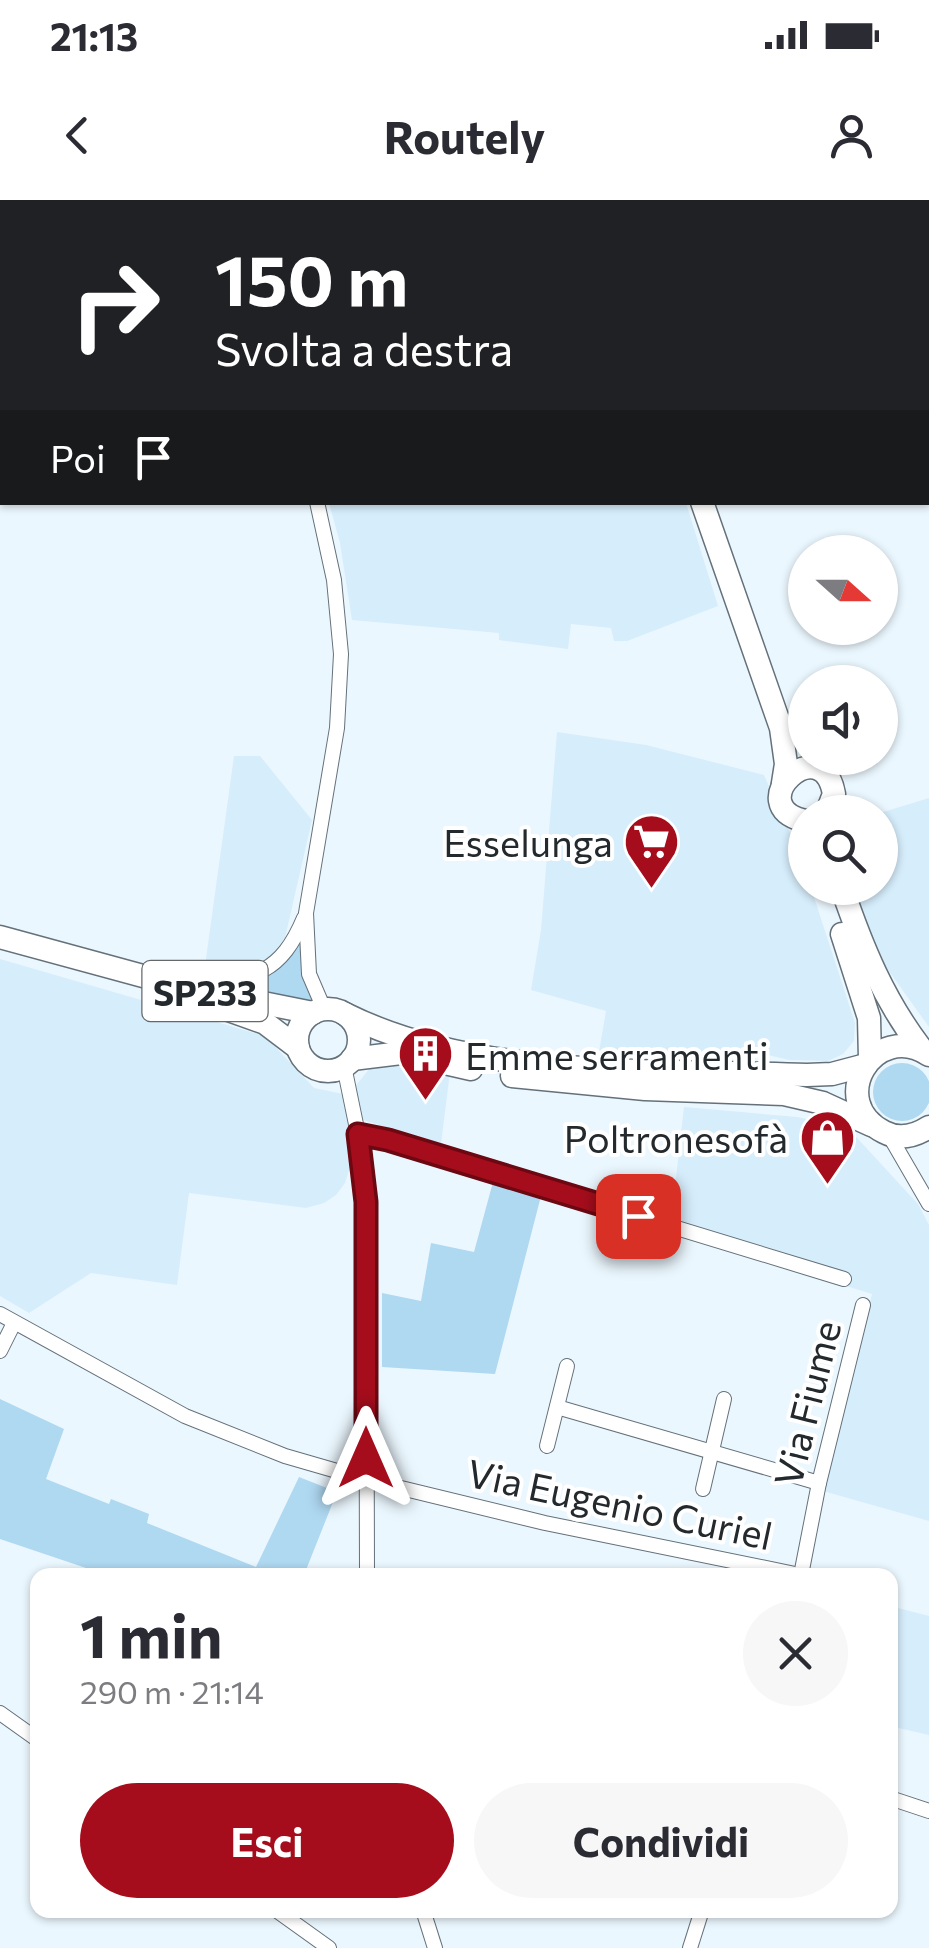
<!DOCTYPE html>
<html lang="it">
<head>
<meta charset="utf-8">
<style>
	:root { --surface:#fff; --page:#f7f7f7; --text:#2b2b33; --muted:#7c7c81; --accent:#a50d1c }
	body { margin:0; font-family:Commissioner,sans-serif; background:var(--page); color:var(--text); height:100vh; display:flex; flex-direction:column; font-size:38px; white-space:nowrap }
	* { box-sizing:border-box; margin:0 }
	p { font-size:32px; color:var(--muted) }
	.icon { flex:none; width:55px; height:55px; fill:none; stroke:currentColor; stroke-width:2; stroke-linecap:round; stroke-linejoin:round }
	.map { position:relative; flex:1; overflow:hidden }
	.sheet { position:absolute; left:30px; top:1368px; width:868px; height:350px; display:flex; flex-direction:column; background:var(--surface); border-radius:20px; box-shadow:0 2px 8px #0004 }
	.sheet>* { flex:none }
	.banner { position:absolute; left:0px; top:0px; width:930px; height:305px; box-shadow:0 2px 8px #0004; background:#202124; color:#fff; overflow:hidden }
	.needle { width:65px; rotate:111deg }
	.controls { position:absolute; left:788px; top:335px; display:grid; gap:20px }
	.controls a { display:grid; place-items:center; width:110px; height:110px; border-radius:50%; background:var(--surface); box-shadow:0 2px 8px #0004; font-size:50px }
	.pin { position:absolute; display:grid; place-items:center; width:85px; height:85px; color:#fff; margin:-42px; border-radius:20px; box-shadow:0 5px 15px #0006 }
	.me { position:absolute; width:110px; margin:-55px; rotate:0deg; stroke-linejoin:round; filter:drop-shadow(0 0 8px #0008) }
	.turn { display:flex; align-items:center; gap:35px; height:210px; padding:0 50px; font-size:45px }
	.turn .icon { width:130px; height:130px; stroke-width:2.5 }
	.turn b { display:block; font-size:70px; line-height:85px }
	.then { display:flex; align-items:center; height:95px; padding:0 50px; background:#0003; gap:20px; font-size:38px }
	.round { display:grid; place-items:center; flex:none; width:105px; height:105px; border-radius:52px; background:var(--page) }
	.summary { display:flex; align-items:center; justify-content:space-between; height:170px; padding:0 50px }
	h1 { font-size:60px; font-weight:700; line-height:75px }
	.button { display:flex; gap:20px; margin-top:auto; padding:20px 50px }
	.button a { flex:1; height:115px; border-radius:60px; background:var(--accent); color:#fff; font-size:40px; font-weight:700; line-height:115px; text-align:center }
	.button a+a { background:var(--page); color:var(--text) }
	.status { display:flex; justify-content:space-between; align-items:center; height:70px; padding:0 50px; background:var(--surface); direction:ltr }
	.status svg { height:28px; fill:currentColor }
	header { display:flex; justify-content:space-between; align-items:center; height:130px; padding:0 50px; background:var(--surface); font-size:45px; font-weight:700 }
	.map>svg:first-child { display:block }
</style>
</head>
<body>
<div class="status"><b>21:13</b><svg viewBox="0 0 49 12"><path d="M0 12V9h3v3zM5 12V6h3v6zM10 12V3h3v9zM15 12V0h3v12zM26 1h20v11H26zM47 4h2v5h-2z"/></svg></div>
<header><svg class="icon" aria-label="back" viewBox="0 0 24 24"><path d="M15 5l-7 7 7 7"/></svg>Routely<svg class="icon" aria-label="person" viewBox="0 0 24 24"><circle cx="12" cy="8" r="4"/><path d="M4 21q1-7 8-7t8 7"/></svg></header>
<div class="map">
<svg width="929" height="1748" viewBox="0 0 929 1748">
	<rect width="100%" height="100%" fill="#ebf7fe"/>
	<g fill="#d6edfb">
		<path d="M329,303H686L718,406L627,441H614L611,428L571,424L568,449L499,440V433L352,420L340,343Z"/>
		<path d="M557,532L646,545L764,575L803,662L805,688H811L855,823L854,841L843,854L828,861L789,860L768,855L599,852L606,811L531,790L541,730Z"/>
		<path d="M234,556H260L312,620L285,738L270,757L250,768L204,773Z"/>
		<path d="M929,598V827L861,732L850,688H880V613Z"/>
		<path d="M0,759L265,836L314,888L348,895L375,862L389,857L450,872L441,944L350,916V967L345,983L336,995L324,1003L306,1008L189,993L177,1085L91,1073L29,1113L0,1096Z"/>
		<path d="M684,907L797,917L847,927L918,1004L929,1025V1321L823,1291L872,1094L670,1031Z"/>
		<path d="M898,1408L929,1416V1535L890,1526V1436Z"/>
	</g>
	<g fill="#afd8f1">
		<path d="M300,741L302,773L313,802L227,786C259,782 285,772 300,741Z"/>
		<circle cx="902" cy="892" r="29"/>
		<path d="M493,982L541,996L495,1174L382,1167V1093L421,1101L431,1043L474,1052Z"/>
		<path d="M0,1199L64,1229L46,1279L109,1304L111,1299L149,1314L147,1323L256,1367L299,1277L337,1292L304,1375H91L92,1370L0,1339Z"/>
	</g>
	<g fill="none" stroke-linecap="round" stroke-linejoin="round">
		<defs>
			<g id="minor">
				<path d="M238,0L239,2"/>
				<path d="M0,86H2"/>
				<path d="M317,302L334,380L341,454L337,528L306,713L309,774L324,809"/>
				<path d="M200,786C255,778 281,773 304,718"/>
				<path d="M344,866L358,934L366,1002L367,1375"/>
				<path d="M358,934L388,940L844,1079"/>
				<path d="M889,935L929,1004"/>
				<path d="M0,1114L185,1216L285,1256L368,1280L545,1323L800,1375"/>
				<path d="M0,1151L14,1123"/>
				<path d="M557,1207L819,1283"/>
				<path d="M547,1246L567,1166"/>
				<path d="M703,1289L724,1199"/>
				<path d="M801,1375L819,1283L863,1105"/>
				<path d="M0,1513L38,1540"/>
				<path d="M890,1598L929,1611"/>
				<path d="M276,1710L329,1748"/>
				<path d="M423,1710L435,1748"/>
				<path d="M690,1748L702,1710"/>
			</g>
			<g id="primary">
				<path d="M599,0L600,2"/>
				<path d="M702,302L781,528L786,564L783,583"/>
				<path d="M805,621C739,605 822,527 834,594L827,612"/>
				<path d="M842,688C862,747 884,801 923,851"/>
				<path d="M842,734L869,818L870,859"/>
				<path d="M0,737L187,788L313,813"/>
				<path d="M220,807L265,823L298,848"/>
				<circle cx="328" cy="840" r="31"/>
				<path d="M345,814C479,881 660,869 807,875L832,874L866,865"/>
				<path d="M929,855C874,819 825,902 884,932C899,940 915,936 929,927"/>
				<path d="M352,859L401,853L471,869"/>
				<path d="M512,876L645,889L784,894L823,903L871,925"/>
			</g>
		</defs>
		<use href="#minor" stroke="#64717a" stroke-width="16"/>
		<use href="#primary" stroke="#64717a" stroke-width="25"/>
		<use href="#minor" stroke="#fff" stroke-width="14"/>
		<use href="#primary" stroke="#fff" stroke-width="22"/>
	</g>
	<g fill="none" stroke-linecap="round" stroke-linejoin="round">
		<defs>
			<path id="route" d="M366,1258V1002L358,934L388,940L638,1016"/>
		</defs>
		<use href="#route" stroke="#6b0812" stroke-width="25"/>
		<use href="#route" stroke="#a50d1c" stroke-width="18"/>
	</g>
	<defs>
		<symbol id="supermarket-pin" viewBox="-11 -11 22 30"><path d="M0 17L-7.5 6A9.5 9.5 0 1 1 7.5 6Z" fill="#a50d1c" stroke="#fff"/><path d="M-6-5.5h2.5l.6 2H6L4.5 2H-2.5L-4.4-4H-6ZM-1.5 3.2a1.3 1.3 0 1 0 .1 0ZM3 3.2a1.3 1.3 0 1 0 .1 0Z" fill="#fff"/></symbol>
		<symbol id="building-pin" viewBox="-11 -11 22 30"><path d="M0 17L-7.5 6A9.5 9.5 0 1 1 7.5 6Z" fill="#a50d1c" stroke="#fff"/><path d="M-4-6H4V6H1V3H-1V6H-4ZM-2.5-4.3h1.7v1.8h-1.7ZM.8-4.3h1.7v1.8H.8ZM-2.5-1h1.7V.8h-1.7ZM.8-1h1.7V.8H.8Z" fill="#fff"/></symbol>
		<symbol id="shop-pin" viewBox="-11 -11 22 30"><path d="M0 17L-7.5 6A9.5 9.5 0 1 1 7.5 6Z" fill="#a50d1c" stroke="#fff"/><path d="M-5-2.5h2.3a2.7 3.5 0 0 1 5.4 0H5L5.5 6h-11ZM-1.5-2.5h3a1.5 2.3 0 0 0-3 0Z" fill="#fff"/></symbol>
	</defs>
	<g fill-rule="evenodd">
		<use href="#supermarket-pin" x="620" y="610" width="63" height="86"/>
		<use href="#building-pin" x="394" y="822" width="63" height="86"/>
		<use href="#shop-pin" x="796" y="906" width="63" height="86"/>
	</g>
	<g text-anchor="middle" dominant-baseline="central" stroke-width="8" stroke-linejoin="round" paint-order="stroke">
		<rect fill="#fff" stroke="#65696b" stroke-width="2.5" x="142.5" y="761" width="125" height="60" rx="8"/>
		<g font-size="35" font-weight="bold" fill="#23292c">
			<text x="205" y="791">SP233</text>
		</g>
		<g font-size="38" fill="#23292c" stroke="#fff" text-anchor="end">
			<text x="613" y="641">Esselunga</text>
			<text x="465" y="854" text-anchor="start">Emme serramenti</text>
			<text x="788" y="937">Poltronesofà</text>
		</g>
		<g font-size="38" fill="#23292c" stroke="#fff">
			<text transform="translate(806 1203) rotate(-76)">Via Fiume</text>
			<text transform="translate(620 1303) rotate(12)">Via Eugenio Curiel</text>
		</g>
	</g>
</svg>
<div class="controls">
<a><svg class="needle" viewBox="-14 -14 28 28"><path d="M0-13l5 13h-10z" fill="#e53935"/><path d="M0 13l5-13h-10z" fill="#7c7c81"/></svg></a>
<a><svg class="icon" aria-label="sound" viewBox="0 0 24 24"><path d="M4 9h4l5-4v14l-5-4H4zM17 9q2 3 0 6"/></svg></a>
<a><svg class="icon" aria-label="search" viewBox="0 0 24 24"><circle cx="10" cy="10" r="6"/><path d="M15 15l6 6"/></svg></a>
</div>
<div class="pin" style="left:638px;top:1016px;background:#d93025"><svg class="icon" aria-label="arrive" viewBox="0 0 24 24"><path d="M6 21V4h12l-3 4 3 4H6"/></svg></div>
<svg class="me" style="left:366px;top:1258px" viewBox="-20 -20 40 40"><path d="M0-17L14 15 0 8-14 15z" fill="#a50d1c" stroke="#fff" stroke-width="4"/></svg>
<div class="banner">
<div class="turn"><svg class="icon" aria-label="right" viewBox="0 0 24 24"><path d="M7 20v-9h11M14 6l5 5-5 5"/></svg><div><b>150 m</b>Svolta a destra</div></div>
<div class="then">Poi<svg class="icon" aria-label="arrive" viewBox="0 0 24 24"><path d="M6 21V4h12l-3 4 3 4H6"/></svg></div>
</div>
<section class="sheet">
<div class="summary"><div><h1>1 min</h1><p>290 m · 21:14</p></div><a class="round"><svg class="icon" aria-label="close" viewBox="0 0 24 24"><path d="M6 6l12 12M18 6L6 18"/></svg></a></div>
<div class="button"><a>Esci</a><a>Condividi</a></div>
</section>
</div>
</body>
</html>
